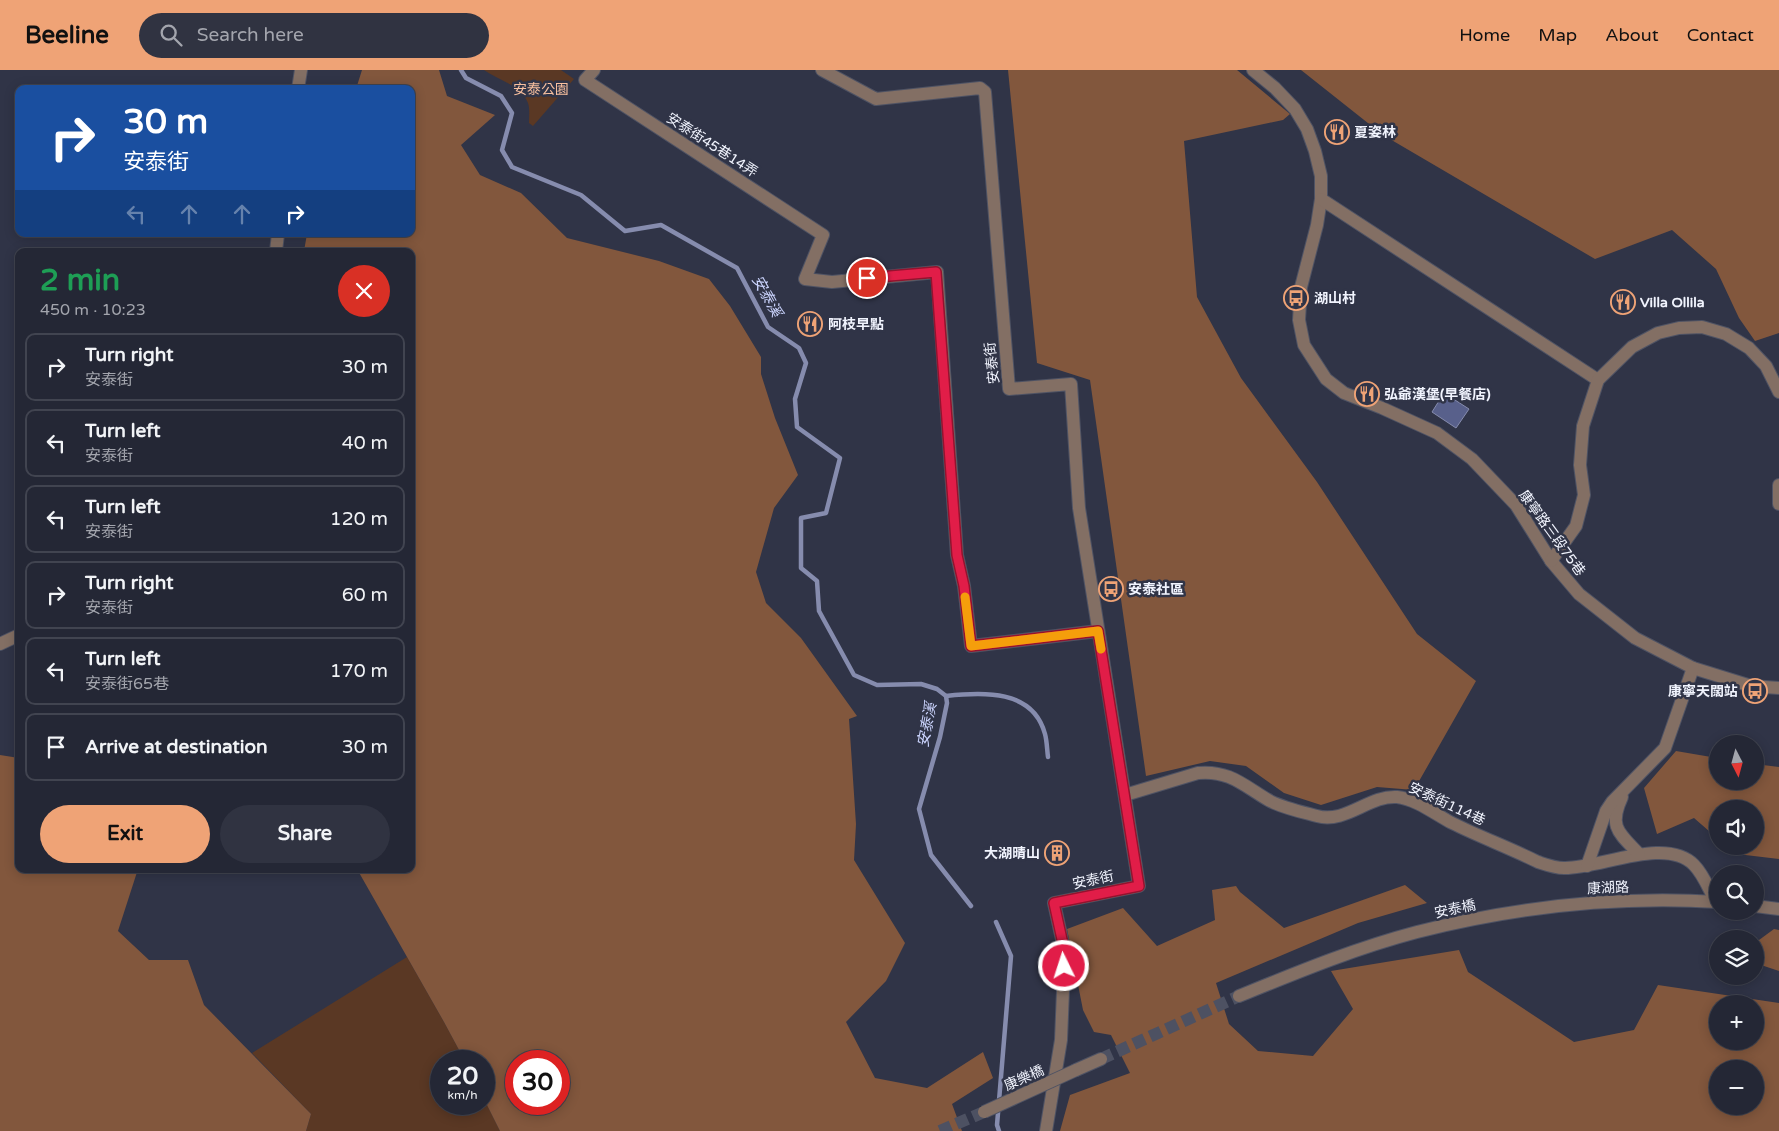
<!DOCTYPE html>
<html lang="en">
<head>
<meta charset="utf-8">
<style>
	:root { --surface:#242735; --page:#303341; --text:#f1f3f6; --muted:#a3a5ad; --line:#414450; --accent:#efa376 }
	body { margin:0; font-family:"Varela Round","Noto Sans TC",sans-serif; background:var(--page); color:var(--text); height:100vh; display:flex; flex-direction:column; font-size:19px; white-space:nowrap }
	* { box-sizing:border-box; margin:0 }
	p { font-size:16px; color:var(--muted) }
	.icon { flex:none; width:28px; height:28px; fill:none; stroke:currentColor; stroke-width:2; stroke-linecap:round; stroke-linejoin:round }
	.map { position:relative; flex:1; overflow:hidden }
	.side { position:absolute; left:15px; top:178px; width:400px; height:625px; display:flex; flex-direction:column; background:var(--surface); border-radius:10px; box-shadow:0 2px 12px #0003,0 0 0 1px var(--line) }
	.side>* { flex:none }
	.top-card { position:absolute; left:15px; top:15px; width:400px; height:152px; border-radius:10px; box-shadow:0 2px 12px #0003,0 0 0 1px var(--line); background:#1a4fa0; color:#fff; overflow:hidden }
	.needle { width:32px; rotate:174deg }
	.controls { position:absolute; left:1709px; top:665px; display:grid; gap:10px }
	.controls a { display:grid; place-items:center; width:55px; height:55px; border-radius:50%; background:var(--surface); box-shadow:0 2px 12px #0003,0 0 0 1px var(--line); font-size:25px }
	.speed { position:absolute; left:430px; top:980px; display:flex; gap:10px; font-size:25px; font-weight:700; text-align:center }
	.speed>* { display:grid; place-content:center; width:65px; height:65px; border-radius:50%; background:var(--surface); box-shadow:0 2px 12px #0003,0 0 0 1px var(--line); line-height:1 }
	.speed small { font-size:12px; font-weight:400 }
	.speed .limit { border:8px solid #d22; background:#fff; color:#111 }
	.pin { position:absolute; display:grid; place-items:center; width:42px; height:42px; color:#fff; margin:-21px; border:2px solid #fff; border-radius:50%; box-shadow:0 1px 5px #0007 }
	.me { position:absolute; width:55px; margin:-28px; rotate:356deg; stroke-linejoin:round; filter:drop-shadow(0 0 4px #0008) }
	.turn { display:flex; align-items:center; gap:18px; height:105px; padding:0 25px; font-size:22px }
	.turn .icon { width:65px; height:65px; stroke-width:2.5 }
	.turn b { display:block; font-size:35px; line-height:42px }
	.lanes { display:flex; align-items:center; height:48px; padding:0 25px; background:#0003; justify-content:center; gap:25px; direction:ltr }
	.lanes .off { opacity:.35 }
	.round { display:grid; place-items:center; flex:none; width:52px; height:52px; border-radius:26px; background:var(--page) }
	.summary { display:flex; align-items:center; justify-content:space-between; height:85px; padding:0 25px }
	h1 { font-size:30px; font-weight:700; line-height:38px; color:#1e9e55 }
	.cta { display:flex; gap:10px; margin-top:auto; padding:10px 25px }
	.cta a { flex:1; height:58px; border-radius:30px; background:var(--accent); color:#111; font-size:20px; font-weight:700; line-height:58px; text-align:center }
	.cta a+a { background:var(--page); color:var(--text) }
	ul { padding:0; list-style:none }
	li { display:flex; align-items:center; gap:15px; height:68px; margin:0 10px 8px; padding:0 15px; border:2px solid var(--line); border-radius:10px }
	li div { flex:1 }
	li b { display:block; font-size:19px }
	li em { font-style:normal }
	header { display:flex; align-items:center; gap:30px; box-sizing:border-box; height:70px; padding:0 25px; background:var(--accent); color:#111 }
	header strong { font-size:24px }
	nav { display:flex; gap:28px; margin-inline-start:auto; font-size:18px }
	.search { width:350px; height:45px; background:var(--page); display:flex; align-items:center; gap:12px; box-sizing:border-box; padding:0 18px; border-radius:28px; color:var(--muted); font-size:19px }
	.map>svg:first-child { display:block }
</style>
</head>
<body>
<header>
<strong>Beeline</strong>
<div class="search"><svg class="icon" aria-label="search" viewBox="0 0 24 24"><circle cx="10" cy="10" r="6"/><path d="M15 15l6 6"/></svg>Search here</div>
<nav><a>Home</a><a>Map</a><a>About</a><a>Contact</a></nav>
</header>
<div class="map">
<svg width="1779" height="1061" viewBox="0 0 1779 1061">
	<rect width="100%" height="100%" fill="#303447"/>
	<g fill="#5a3824">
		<path d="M484,0H561L574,9L533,56L529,53C529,47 530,39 528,33C521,15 498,10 484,0Z"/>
		<path d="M407,887L444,952L465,991H441V1034H484V1029L500,1061H306L311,1044L252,983Z"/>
	</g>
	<g fill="#82573d" fill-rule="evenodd">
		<path d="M362,0H439L447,26L495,45L461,75L480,105L521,123L567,168L659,191L709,209L730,236L761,287V304L775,348L798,405L774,438L756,502L766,533L801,568L857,646L849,649L856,754L854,790L905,873L886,911L846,952L875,1008L927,1018L983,982L993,1008L952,1034L962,1061H500L484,1029V991H465L444,952L357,799H411V181H304L307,164H411V19H356ZM559,991V1034H516V991Z"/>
		<path d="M1008,0H1237L1290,44L1283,50L1184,71L1197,227L1241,308L1317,412L1417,564L1476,611L1414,720L1377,717L1321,735L1284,723L1246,696L1210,691L1146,706L1090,310L1037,293Z"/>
		<path d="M1301,0H1779V263L1755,271L1739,248L1716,199L1672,160L1595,189L1383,65Z"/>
		<path d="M1676,681L1717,688L1718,711H1755V694L1779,697V789L1737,784L1728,776H1755V739H1718L1717,768L1694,748L1657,764L1644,718Z"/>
		<path d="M0,685L19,688V799H138L118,861L149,890H188L204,935L311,1044L306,1061H0Z"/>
		<path d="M1405,815L1427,833L1358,853L1216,913L1229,954L1258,981L1313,986L1353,939L1331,901L1459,880L1468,902L1574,972L1634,960L1658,915L1779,933V1061H1060L1070,1025L1130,1003L1111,965L1094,962L1083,940L1067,859L1123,838L1157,876L1215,850L1212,820L1236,816L1240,822L1284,858ZM1718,934H1755V971H1718ZM1718,999H1755V1036H1718Z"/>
		<path d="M1774,859L1779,860V901L1755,893V873Z"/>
	</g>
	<path fill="#58608b" stroke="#868cae" d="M1444,323L1469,339L1456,358L1432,342Z"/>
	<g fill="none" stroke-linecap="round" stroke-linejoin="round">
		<g stroke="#868cae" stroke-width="4.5">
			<path d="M461,0L466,8L501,26L512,43L502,80L512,97L581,125L625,161L661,155L737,198L768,257L799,278L806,293L795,329L797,357L840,388L826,443L801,448V498L817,511L819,541L854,605L877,615L921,614L937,619L946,626L947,633L940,667L919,739L931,785L971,836"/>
			<path d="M946,626C983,622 1033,619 1045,664C1047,671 1047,680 1048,687"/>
			<path d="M996,852L1011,886L997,1055L999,1061"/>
		</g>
		<g stroke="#4d5162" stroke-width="12" stroke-dasharray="12 6" stroke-linecap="butt">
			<path d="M1101,989L1239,926"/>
			<path d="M940,1061L984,1042"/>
		</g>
		<defs>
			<g id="minor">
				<path d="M594,0L585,10L823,165L805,209L832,212L937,202L957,485L964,516L971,576L1098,561"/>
				<path d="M822,0L876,29L980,18L985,22L1009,319L1071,314L1079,438L1139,816L1054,833L1063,874L1064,896L1061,970L1046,1061"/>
				<path d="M1253,0L1275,18L1295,39L1307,59L1315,81L1321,106V129L1317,155L1301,217L1299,250L1304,275L1326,309L1344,323L1382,338L1437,363L1472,389L1516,435L1551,491L1579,524L1635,568L1693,598L1751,616L1779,618"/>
				<path d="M1321,129L1598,310"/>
				<path d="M1779,415V434"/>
				<path d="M1551,491L1576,456L1584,425L1580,395L1583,356L1598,310L1632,277L1658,263L1679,258L1702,257L1726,264L1749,278L1766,296L1779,322"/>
				<path d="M1125,725L1198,703C1230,700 1244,716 1270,731C1284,738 1302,742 1317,746C1346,754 1369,725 1397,727C1416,729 1435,744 1452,753C1480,767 1510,778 1538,792C1547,795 1555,798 1564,798C1599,799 1666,766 1694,795C1704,805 1709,820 1716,832"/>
				<path d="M1622,727C1608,757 1619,763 1639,784"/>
				<path d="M1587,796L1606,741L1612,732L1665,678L1693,598"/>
			</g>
			<g id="tertiary">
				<path d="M298,19L301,0"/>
				<path d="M276,181L278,164"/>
				<path d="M0,574L19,565"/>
				<path d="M1755,836L1779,839"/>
				<path d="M1239,926C1298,902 1356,878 1417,862C1515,837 1617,826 1718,832"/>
				<path d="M1076,1000L1101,989"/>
			</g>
		</defs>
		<use href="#minor" stroke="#4f5364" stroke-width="14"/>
		<use href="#tertiary" stroke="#4f5364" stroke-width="14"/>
		<use href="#minor" stroke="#836f64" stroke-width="12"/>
		<use href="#tertiary" stroke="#836f64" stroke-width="12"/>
		<defs>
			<path id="tertiary-bridge" d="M984,1042L1076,1000"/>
		</defs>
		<use href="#tertiary-bridge" stroke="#4f5364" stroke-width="14" stroke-linecap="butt"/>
		<use href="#tertiary-bridge" stroke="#836f64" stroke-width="12"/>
	</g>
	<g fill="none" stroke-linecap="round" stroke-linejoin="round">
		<defs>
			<path id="route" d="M867,208L936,202L957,485L964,516L971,576L1098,561L1139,816L1054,833L1063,874L1064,896"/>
		</defs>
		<use href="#route" stroke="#92132f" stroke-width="12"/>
		<use href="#route" stroke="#e11d48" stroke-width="9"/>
		<path stroke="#f59e0b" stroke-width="9" d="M965,527L971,576L1098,561L1101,579"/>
	</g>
	<defs>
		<symbol id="restaurant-ring" viewBox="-11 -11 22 22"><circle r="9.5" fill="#303447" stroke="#efa376" stroke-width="1.5"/><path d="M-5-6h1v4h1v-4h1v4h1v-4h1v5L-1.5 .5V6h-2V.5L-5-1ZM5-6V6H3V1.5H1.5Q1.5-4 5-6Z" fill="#efa376"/></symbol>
		<symbol id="bus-ring" viewBox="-11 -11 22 22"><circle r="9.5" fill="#303447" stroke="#efa376" stroke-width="1.5"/><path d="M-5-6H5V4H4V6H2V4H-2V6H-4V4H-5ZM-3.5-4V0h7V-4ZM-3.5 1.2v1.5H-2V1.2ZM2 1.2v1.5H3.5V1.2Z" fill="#efa376"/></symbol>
		<symbol id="building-ring" viewBox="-11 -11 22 22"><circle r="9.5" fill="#303447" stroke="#efa376" stroke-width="1.5"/><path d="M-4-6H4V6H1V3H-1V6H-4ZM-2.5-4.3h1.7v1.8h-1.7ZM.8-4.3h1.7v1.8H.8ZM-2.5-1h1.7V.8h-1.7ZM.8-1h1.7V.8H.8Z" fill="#efa376"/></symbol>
	</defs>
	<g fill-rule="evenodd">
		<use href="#restaurant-ring" x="1323" y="48" width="28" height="28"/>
		<use href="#bus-ring" x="1282" y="214" width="28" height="28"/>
		<use href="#restaurant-ring" x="1609" y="218" width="28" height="28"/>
		<use href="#restaurant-ring" x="796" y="240" width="28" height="28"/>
		<use href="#restaurant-ring" x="1353" y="310" width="28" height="28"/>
		<use href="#bus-ring" x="1097" y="505" width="28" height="28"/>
		<use href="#bus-ring" x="1741" y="607" width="28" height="28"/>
		<use href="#building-ring" x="1043" y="769" width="28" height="28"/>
	</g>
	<g text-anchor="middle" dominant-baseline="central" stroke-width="5" stroke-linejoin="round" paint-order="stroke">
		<g font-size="14" fill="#f9c09f" stroke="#303447">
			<text x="541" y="19">安泰公園</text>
		</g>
		<g font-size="14" font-weight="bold" fill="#f1f4fe" stroke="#303447" text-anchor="start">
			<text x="1354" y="62">夏姿林</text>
			<text x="1314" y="228">湖山村</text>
			<text x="1640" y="232">Villa Ollila</text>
			<text x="828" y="254">阿枝早點</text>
			<text x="1384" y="324">弘爺漢堡(早餐店)</text>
			<text x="1128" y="519">安泰社區</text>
			<text x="1738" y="621" text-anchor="end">康寧天闊站</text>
			<text x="1040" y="783" text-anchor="end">大湖晴山</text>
		</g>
		<g font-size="14" fill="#f1f4fe" stroke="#303447">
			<text transform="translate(712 75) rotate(33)">安泰街45巷14弄</text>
			<text transform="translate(992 293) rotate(-96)">安泰街</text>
			<text transform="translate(1552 463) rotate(54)">康寧路三段75巷</text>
			<text transform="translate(1447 734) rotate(25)">安泰街114巷</text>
			<text transform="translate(1093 810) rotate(-12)">安泰街</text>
			<text transform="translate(1608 818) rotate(-3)">康湖路</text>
			<text transform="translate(1455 839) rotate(-12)">安泰橋</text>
			<text transform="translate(1024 1008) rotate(-24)">康樂橋</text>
		</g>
		<g font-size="15" font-style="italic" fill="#cbd4fe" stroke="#303447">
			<text transform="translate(767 226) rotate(61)">安泰溪</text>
			<text transform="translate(927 655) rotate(-79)">安泰溪</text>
		</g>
	</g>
</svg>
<div class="controls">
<a><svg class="needle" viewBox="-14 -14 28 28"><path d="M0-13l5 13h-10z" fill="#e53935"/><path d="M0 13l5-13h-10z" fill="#a3a5ad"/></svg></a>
<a><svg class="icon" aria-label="sound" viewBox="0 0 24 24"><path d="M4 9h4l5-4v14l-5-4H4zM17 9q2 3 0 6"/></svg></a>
<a><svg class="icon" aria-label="search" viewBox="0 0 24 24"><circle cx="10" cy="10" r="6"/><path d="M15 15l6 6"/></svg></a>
<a><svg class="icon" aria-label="layers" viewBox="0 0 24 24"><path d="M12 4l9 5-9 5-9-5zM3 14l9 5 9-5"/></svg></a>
<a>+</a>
<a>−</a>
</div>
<div class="speed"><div>20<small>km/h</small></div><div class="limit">30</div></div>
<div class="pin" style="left:867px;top:208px;background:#d93025"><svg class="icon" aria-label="arrive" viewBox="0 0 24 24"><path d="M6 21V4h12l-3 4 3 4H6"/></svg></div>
<svg class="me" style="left:1064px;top:896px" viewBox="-20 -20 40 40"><circle r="17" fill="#e11d48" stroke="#fff" stroke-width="3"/><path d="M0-11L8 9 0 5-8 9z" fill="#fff"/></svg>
<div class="top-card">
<div class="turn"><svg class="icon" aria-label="right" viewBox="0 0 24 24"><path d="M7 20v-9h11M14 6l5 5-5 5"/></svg><div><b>30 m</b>安泰街</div></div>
<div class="lanes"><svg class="icon off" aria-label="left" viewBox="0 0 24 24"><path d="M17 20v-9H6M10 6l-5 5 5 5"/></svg><svg class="icon off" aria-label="ahead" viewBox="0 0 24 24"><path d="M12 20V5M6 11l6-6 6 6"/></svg><svg class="icon off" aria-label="ahead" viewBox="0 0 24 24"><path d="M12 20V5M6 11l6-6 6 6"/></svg><svg class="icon" aria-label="right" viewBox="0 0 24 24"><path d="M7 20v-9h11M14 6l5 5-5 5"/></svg></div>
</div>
<section class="side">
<div class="summary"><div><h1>2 min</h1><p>450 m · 10:23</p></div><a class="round" style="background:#d93025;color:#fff"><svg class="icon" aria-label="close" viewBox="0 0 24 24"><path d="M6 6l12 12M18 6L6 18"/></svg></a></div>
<ul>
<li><svg class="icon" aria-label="right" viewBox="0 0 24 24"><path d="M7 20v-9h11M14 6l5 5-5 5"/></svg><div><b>Turn right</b><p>安泰街</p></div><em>30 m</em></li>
<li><svg class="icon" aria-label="left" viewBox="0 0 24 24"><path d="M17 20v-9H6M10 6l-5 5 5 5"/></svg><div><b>Turn left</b><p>安泰街</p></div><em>40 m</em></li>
<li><svg class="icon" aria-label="left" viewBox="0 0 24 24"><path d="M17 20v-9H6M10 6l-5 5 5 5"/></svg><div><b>Turn left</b><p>安泰街</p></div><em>120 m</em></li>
<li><svg class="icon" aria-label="right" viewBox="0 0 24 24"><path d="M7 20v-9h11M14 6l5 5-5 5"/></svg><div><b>Turn right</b><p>安泰街</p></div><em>60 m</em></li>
<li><svg class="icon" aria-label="left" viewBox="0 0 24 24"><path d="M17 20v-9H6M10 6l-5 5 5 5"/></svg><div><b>Turn left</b><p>安泰街65巷</p></div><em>170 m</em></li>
<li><svg class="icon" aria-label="arrive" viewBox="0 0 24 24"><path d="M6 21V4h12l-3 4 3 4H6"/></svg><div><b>Arrive at destination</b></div><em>30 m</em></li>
</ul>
<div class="cta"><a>Exit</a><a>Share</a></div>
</section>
</div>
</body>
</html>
